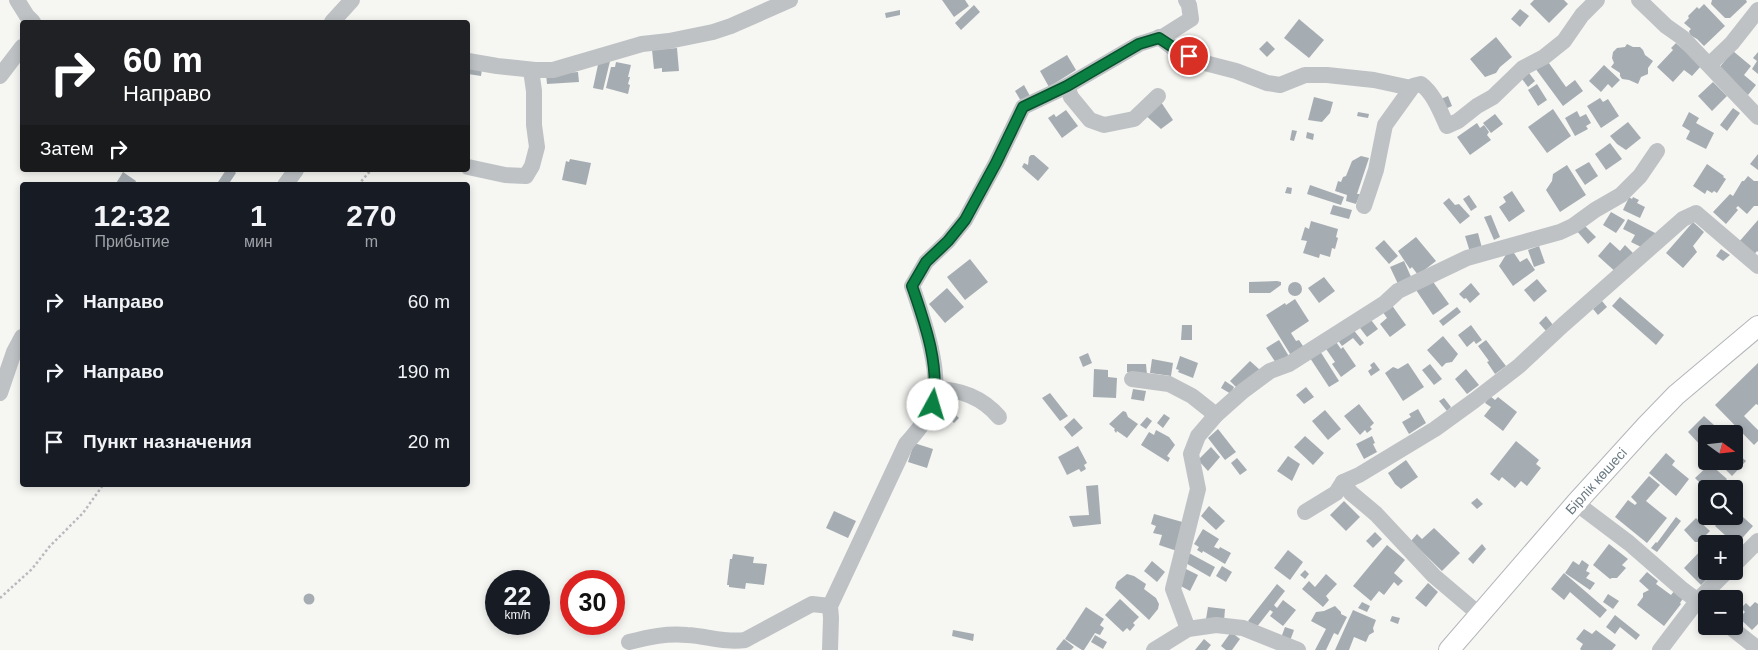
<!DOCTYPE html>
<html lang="ru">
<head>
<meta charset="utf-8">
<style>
	:root { --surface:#171b24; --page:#20242c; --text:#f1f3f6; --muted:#9ea1a6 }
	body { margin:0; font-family:Arial,sans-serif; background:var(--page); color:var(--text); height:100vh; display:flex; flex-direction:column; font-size:19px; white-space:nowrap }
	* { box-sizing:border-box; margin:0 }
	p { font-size:16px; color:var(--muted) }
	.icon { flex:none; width:28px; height:28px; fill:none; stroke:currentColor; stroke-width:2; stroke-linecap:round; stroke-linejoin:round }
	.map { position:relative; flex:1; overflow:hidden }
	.panel { position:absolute; left:20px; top:182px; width:450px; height:305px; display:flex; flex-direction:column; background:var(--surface); border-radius:5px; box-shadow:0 2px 8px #0003 }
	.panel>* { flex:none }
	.banner { position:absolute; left:20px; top:20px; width:450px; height:152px; border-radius:5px; box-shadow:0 2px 8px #0003; background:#202124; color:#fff; overflow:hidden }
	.needle { width:32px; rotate:105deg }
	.buttons { position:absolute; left:1698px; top:425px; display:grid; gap:10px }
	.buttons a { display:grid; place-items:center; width:45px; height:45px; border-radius:5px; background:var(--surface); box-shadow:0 2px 8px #0003; font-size:25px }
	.speed { position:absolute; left:485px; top:570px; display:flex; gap:10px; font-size:25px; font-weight:700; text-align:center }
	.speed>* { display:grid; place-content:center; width:65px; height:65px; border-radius:50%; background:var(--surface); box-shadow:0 2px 8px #0003; line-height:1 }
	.speed small { font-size:12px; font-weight:400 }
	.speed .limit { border:8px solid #d22; background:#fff; color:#111 }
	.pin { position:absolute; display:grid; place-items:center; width:42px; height:42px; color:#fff; margin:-21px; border:2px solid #fff; border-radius:50%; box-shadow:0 1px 5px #0007 }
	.me { position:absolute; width:55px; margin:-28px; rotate:6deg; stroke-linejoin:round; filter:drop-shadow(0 0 4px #0008) }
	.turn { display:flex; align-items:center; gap:18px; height:105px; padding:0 20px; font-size:22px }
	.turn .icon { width:65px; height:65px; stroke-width:2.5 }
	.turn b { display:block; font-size:35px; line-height:42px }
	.then { display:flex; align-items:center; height:48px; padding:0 20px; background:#0003; gap:10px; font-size:19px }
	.eta { display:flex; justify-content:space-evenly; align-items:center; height:85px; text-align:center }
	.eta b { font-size:30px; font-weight:700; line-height:35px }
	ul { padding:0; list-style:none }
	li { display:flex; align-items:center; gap:15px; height:70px; padding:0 20px }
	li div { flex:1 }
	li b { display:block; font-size:19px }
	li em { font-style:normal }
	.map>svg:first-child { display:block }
</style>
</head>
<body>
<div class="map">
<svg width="1758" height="650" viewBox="0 0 1758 650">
	<rect width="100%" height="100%" fill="#f6f6f3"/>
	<g fill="#a6adb2">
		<path d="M942,0H965L969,6L954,17Z"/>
		<path d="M1534,0H1564L1568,4L1549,23L1530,4Z"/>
		<path d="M1712,0H1746L1747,2L1730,18H1725L1711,4Z"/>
		<path d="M1704,4L1725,26L1704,46L1697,39L1690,35L1689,31L1691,29L1684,23L1689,18L1688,16L1697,7L1699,9Z"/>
		<path d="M974,5L980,12L961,30L955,23Z"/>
		<path d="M1520,9L1529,16L1520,27L1511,19Z"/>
		<path d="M900,10V15L886,18L885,13Z"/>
		<path d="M1299,19L1324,40L1309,58L1284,38Z"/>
		<path d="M1496,37L1512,57L1500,67L1496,73L1485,77L1470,59Z"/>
		<path d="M1267,41L1275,49L1267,57L1259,49Z"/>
		<path d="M1676,43L1701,66L1692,76L1684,70L1673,82L1657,67L1673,50L1671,48Z"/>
		<path d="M1627,44L1633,47H1640L1643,50L1645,55L1653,61L1648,68V74L1641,77L1638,84L1629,80L1622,79L1620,76V73L1611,67L1614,63L1612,58L1613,52L1617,48L1625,47Z"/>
		<path d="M677,48L679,71L662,72V68L654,69L652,50Z"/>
		<path d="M1733,51L1751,66L1744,75L1756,85L1748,95L1718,69Z"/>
		<path d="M1758,52V74L1752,69L1757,61L1753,58Z"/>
		<path d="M1067,55L1076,70L1049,87L1040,71Z"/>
		<path d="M611,57L603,90L593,88L599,60Z"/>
		<path d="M1546,59L1566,87L1575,80L1583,91L1563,106L1535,68Z"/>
		<path d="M616,62L631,65L628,77H630L628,84L630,85L628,94L606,88L611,67H615Z"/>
		<path d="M1604,65L1620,80L1612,88L1608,84L1601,92L1589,81Z"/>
		<path d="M469,66L482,69L481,76L468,74Z"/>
		<path d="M578,72L579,82L547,84L546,74Z"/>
		<path d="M1529,73L1535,81L1528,87L1522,79Z"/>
		<path d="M1713,82L1727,96L1712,111L1698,96Z"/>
		<path d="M1537,84L1547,100L1538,106L1528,90Z"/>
		<path d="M1024,85L1030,96L1021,101L1015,91Z"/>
		<path d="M1448,96L1452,106L1445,109L1441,99Z"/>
		<path d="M1314,97L1333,102L1330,113L1322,122L1308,120Z"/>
		<path d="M1600,98L1603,102L1608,99L1619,116L1601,128L1587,106Z"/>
		<path d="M1161,102L1173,120L1161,129L1144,114Z"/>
		<path d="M1733,108L1740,113L1727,131L1720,125Z"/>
		<path d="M1553,109L1571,136L1547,153L1528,127Z"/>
		<path d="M1066,110L1078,126L1062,138L1048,118L1054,114L1056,117Z"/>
		<path d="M1577,111L1580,117L1586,114L1591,123L1586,126L1588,129L1575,136L1565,118Z"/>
		<path d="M1358,112L1369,114L1368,118L1357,116Z"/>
		<path d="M1689,112L1699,118L1696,123L1714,133L1706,149L1686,139L1690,131L1682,126Z"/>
		<path d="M1495,114L1503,124L1491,133L1483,123Z"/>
		<path d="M1628,122L1641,138L1626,150L1617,144L1610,136Z"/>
		<path d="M1477,123L1480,128L1484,125L1489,132L1487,135L1491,140L1470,155L1457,137Z"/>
		<path d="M1292,130L1297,131L1294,141L1290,140Z"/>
		<path d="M1307,132L1314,134L1313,140L1306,138Z"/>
		<path d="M1610,143L1622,159L1606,170L1595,154Z"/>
		<path d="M1758,154V170L1750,164Z"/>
		<path d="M1031,155H1034L1049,168L1038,181L1022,167L1024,163L1028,165L1029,157Z"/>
		<path d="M1361,156L1369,158L1357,194H1360L1356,204L1346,201L1347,195L1335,191L1338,181L1341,182L1343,177L1346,176L1352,161Z"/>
		<path d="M570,159L591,163L586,185L562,180L566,161L569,162Z"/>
		<path d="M1589,162L1598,176L1585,185L1575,170Z"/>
		<path d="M1707,164L1724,176L1723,177L1726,179L1717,193L1714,191L1712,193L1707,190L1705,194L1693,186Z"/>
		<path d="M1567,165L1586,195L1560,212L1546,190L1552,181L1553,174Z"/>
		<path d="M226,170H233L236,173L228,185H216Z"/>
		<path d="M123,172L136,181L134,185H115Z"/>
		<path d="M1748,176L1754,181H1758V206H1754L1747,214L1738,206L1736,208L1738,210L1726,224L1713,212L1730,194L1733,196L1742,181H1744Z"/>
		<path d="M1310,185L1344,197L1341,205L1307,194Z"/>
		<path d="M1287,187L1292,188L1291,194L1285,193Z"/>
		<path d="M1512,191L1525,211L1509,222L1499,207L1506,202L1503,197Z"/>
		<path d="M1469,195L1477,207L1471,211L1463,199Z"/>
		<path d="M1629,197L1632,199L1633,197L1639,200L1637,203L1645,207L1640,218L1623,210Z"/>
		<path d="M1449,198L1455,205L1459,204L1470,216L1460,224L1443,203Z"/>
		<path d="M1333,205L1352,210L1349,219L1330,214Z"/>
		<path d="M1611,212L1625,220L1616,233L1603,225Z"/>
		<path d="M1491,215L1500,237L1494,240L1484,217Z"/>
		<path d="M1628,219L1657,234L1641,247L1631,242L1635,235L1623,229Z"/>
		<path d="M1758,220V252L1757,251L1753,256L1738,243Z"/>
		<path d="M1311,221L1338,229L1336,237L1338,238L1335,249L1332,248L1330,257L1320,254L1319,258L1303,253L1307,241L1301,240L1305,227L1309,229Z"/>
		<path d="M1693,222L1704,232L1693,246L1697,252L1683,268L1666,253Z"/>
		<path d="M1583,224L1596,237L1588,244L1576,230Z"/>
		<path d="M1478,233L1482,248L1470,252L1465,236Z"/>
		<path d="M1416,237L1436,261L1418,275L1412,267L1410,269L1398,251Z"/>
		<path d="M1384,240L1398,256L1389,264L1375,248Z"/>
		<path d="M1610,242L1620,251L1625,245L1635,255L1618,274L1598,256Z"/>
		<path d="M1539,246L1545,263L1534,267L1528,250Z"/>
		<path d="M1721,249L1730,255L1723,261L1716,256Z"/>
		<path d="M1512,250L1520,262L1527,258L1535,270L1513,286L1499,266L1507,253Z"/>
		<path d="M970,259L988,282L965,300L947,277Z"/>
		<path d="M1404,261L1412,279L1399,286L1390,267Z"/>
		<path d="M1324,277L1335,291L1319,303L1308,288Z"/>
		<path d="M1431,279L1449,304L1433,315L1416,290Z"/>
		<path d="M1537,279L1547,291L1534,302L1524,290Z"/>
		<path d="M1277,281L1281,282V285L1270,293H1249V282Z"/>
		<circle cx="1295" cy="289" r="7"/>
		<path d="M1471,283L1480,294L1470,303L1466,298L1464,299L1459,294Z"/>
		<path d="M947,288L964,307L945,323L929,304Z"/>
		<path d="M1620,297L1664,335L1656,345L1612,306Z"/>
		<path d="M1295,299L1309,321L1291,333L1296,341L1299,340L1305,349L1292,357L1266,315L1285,303L1286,305Z"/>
		<path d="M1602,301L1607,307L1598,315L1593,309Z"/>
		<path d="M1391,304L1406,325L1390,337L1380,324L1387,318L1382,311Z"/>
		<path d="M1457,307L1461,312L1443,326L1439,321Z"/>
		<path d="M1368,316L1378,329L1367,337L1357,324Z"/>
		<path d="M1546,316L1553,325L1546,331L1539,323Z"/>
		<path d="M1182,325H1192V340H1181Z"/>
		<path d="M1471,325L1482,340L1476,344L1474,341L1467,347L1458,335Z"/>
		<path d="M1352,328L1364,343L1360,346L1353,338L1342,346L1337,339Z"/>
		<path d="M1443,336L1458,354L1452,362L1446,363L1442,367L1427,350Z"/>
		<path d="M1334,339L1341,349L1343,347L1356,366L1341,377L1332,364L1335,362L1324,346Z"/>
		<path d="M1279,340L1290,358L1278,366L1266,348Z"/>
		<path d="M1486,340L1506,366L1495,374L1487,362L1489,361L1478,346Z"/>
		<path d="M1320,351L1339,381L1329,387L1310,358Z"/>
		<path d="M1088,353L1092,363L1083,367L1079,357Z"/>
		<path d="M1180,356L1198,363L1193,378L1178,372L1179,370L1176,369Z"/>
		<path d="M1152,359L1173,363L1171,376L1150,373Z"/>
		<path d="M1250,361L1260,370L1239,390L1230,381Z"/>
		<path d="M1374,362L1380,370L1371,376L1368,371L1372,368L1370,365Z"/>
		<path d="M1408,363L1424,387L1403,401L1385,373L1393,367L1398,369Z"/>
		<path d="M1758,363V405L1756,404L1744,416L1758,430V441L1754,445L1715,405Z"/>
		<path d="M1127,364H1146L1147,375L1127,372Z"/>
		<path d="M1430,364L1442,379L1434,385L1422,370Z"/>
		<path d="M1094,369L1108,370V377L1117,378L1116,398L1093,397Z"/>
		<path d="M1466,369L1479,385L1467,394L1455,379Z"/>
		<path d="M1225,381L1234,387L1231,394L1221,388Z"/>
		<path d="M1306,387L1314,397L1304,404L1296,395Z"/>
		<path d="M1133,389L1146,391L1144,401L1131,399Z"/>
		<path d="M1050,393L1068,416L1060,421L1042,398Z"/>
		<path d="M1490,396L1495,400L1498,397L1517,412L1503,431L1484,416L1491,407L1485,403Z"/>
		<path d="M1444,398L1451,407L1447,411L1439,401Z"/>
		<path d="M1359,404L1374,423L1370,427L1372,429L1367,433L1365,430L1360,435L1344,416Z"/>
		<path d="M1418,409L1426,423L1409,434L1402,422L1411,417L1409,414Z"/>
		<path d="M950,410L959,418L954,423L946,416Z"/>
		<path d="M1325,410L1341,429L1328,440L1312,421Z"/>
		<path d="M1123,411L1126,412L1128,417L1138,424L1127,438L1117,431L1116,433L1114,430L1115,429L1109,424Z"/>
		<path d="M1164,414L1170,418L1163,428L1157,423Z"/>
		<path d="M1704,416L1724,434H1706V451L1688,432Z"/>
		<path d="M1147,417L1152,421L1146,429L1140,425Z"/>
		<path d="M1074,418L1083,428L1072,437L1064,427Z"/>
		<path d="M1218,429L1236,452L1225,460L1208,438Z"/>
		<path d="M1156,430L1169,437L1175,445L1167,456L1170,458L1168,462L1141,445L1149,432L1154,435Z"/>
		<path d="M1305,436L1324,453L1313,465L1294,447Z"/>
		<path d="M1372,436L1375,443L1373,444L1377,452L1364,459L1356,444Z"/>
		<path d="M1516,441L1539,460L1536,464L1541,468L1527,486L1521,481L1515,488L1502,477L1499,481L1490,474Z"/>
		<path d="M914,443L933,449L927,468L908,462Z"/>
		<path d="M1078,446L1087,463L1084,465L1086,469L1081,472L1079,469L1067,475L1058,457Z"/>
		<path d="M1211,447L1220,457L1208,471L1198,460Z"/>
		<path d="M1666,453L1675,461L1672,465L1689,479L1676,496L1649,473Z"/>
		<path d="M1739,455L1746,461L1732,476L1726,470Z"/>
		<path d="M1288,456L1300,464L1292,481L1277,471Z"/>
		<path d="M1237,458L1247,470L1240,475L1231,463Z"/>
		<path d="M1406,460L1418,477L1401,489L1395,484L1388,473Z"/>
		<path d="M1710,464L1727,479L1718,489H1706L1695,478Z"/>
		<path d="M1649,476L1660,485L1646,501L1667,518L1647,543L1615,517L1628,500L1635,505L1637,503L1631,497Z"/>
		<path d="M1098,485L1101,524L1073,527L1069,516L1089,515L1086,486Z"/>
		<path d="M1477,498L1483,504L1477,509L1471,503Z"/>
		<path d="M1344,501L1360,517L1346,531L1330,515Z"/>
		<path d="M1209,506L1225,521L1216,530L1201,516Z"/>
		<path d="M1734,509L1753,526L1736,545L1715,526L1724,516H1734Z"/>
		<path d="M834,511L856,521L848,538L826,528Z"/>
		<path d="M1154,514L1186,523L1177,551L1159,545L1162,535L1153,533L1156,526L1151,524Z"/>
		<path d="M1676,517L1681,521L1657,552L1651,548L1656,542L1657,543Z"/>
		<path d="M1696,518L1710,531L1699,542H1695L1684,530Z"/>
		<path d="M1434,528L1460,553L1442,571L1411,541L1417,534L1422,539Z"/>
		<path d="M1203,529L1219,539L1214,547L1219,549L1220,547L1231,553L1225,564L1203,551L1202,553L1197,550L1199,547L1194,544Z"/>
		<path d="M1375,532L1382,539L1373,548L1366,541Z"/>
		<path d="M1482,544L1486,549L1473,564L1468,559Z"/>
		<path d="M1609,544L1628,559L1622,565L1626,568L1617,578H1612L1610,579L1593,565Z"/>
		<path d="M1387,545L1405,560L1394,573L1403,581L1398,586L1394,582L1384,595L1379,591L1371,601L1353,586Z"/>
		<path d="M1705,546L1706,548V571H1715L1701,585L1684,568Z"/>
		<path d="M1288,550L1303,562L1290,580L1274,568Z"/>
		<path d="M1189,553L1215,567L1210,577L1184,562Z"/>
		<path d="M733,554L754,557L753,563L767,564L764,585L746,583L745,589L729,587V585H727L730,559H732Z"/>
		<path d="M1582,560L1589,565L1586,571L1590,573L1586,578L1595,583L1590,590L1565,573L1573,561L1579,565Z"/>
		<path d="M1152,561L1165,572L1157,582L1144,571Z"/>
		<path d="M1222,566L1232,572L1226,582L1216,576Z"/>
		<path d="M1186,569L1198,575L1190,591L1179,585Z"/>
		<path d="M1305,570L1309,574L1305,579L1300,575Z"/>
		<path d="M1647,572L1658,581L1656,584L1671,595L1675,590L1684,597L1680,603L1681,604L1664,626L1637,605L1643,597V593L1649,590L1639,581Z"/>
		<path d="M1564,573L1607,610L1600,618L1570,592L1564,600L1551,589Z"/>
		<path d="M1127,574L1134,576L1146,584L1144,589L1156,598L1159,604L1158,609L1149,620L1115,588L1117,582Z"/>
		<path d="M1326,574L1337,584L1326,596L1329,600L1323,607L1302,589L1309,581L1315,587Z"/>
		<path d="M1428,583L1438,592L1426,607L1415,598Z"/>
		<path d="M1277,584L1285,591L1274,605L1277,608L1283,600L1296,610L1283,626L1270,616L1273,612L1270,610L1256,628L1248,621Z"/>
		<circle cx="309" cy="599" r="5.5"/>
		<path d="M1608,594L1619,601L1613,609L1603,602Z"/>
		<path d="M1120,599L1139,617L1133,623L1135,625L1130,631L1127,628L1123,632L1105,615Z"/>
		<path d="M1362,602L1370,606L1367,612L1358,608Z"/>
		<path d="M1755,602L1758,604V624L1752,630L1739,618L1745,612L1741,608L1746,603L1750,607Z"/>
		<path d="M1335,606L1341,612V614L1347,617L1338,635L1334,633L1326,650H1315L1326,629L1311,621L1316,612L1324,611Z"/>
		<path d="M1086,607L1104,619L1100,625L1104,628L1100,635L1095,633L1084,650H1082L1065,639Z"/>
		<path d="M1208,607L1225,609L1224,621L1206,619Z"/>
		<path d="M1353,610L1376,620L1373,628L1374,632L1369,635L1366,642L1354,637L1349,650H1335Z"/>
		<path d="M1615,615L1640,635L1636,640L1620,627L1615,634L1606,627Z"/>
		<path d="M1392,616L1400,618L1398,624L1390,621Z"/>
		<path d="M1285,627L1294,630L1290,641L1281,638Z"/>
		<path d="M1584,629L1592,634L1596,630L1616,645L1612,650H1581L1580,649L1583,644L1576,639Z"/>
		<path d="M953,630L974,634L973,641L952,636Z"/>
		<path d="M1231,632L1240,639L1232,650H1226L1221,646Z"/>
		<path d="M1095,635L1107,642L1103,649L1091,642Z"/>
		<path d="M1064,639L1074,647L1071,650H1057L1056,649Z"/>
		<path d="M1204,639L1211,645L1207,650H1195Z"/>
	</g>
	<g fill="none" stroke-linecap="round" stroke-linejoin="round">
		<defs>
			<path id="major" d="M1449,650L1576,503L1646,426L1676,395L1758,326"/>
		</defs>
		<use href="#major" stroke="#b2b6b9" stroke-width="22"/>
		<g stroke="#b8bbbd" stroke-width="2.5" stroke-dasharray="2.5 2.5" stroke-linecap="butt">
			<path d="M358,185L371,170"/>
			<path d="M0,598L32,569L50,546L83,513L103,485"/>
		</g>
		<g stroke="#bec2c5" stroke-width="16">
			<path d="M17,0L27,16L33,22"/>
			<path d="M1639,0L1666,26L1683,38L1758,117"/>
			<path d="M332,22L352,0"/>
			<path d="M1159,37L1173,48L1205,63L1236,71L1267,83L1280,85L1305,75H1327L1374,80L1411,88"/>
			<path d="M468,61L497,66L535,70H553L642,44L669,41L713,32L731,26L790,0"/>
			<path d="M1709,65L1732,43L1758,10"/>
			<path d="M0,76L22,47"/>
			<path d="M1067,86L1071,97L1090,120L1104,125L1134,119L1158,96"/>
			<path d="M468,167L505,175L526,176L532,166L537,147L534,125V91L531,70"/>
			<path d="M285,185L296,170"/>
			<path d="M1364,206L1376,170L1385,125L1413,86L1421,84C1434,94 1440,111 1447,126L1458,121L1477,106L1493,97L1523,68L1544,57L1564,41L1582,15L1597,0"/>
			<path d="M1132,379L1169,384L1192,396L1216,415"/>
			<path d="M935,389C960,389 983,398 999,417"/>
			<path d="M0,393L14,352L22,337"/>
			<path d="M1576,503L1629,543L1683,590L1706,607"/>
			<path d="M1305,512L1336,493L1343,482"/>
			<path d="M1734,565L1758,541"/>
			<path d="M1480,615L1434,576L1376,514L1351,493L1343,482L1359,475L1435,429L1475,400L1519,366L1563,325L1683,219L1696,213L1758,266"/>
			<path d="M1729,626L1758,649"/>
			<path d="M1188,629L1173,589L1198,489L1191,454L1198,436L1216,415L1243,391L1270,371L1289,364L1385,303L1398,291L1467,258L1560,232L1573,226L1595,210L1621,195L1640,176L1657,151"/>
			<path d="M629,642C649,637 667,633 687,635C707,636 725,643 745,640L812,604L830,606"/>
			<path d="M830,650L831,618L830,606L906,444C916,433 927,420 932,406C944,376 922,315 912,286L926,262L948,241L965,220L996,163L1023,107L1067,86L1139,44L1164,36L1191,19L1189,5L1186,0"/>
			<path d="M1154,650L1188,629L1216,625L1243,628L1298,650"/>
			<path d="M1660,650L1698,600L1727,571"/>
		</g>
		<use href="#major" stroke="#fff" stroke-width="20"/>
	</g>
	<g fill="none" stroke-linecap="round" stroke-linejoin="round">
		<defs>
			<path id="route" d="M933,405C940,365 925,324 912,286L926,262L948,241L965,220L996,163L1023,107L1067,86L1139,44L1159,38L1174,48L1189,56"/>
		</defs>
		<use href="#route" stroke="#07532c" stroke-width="12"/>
		<use href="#route" stroke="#0b8043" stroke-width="9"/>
	</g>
	<g text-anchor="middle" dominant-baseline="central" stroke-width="5" stroke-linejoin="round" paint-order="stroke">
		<g font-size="14" fill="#687881" stroke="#fff">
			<text transform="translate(1596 481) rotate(-48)">Бірлік көшесі</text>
		</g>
	</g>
</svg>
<div class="buttons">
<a><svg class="needle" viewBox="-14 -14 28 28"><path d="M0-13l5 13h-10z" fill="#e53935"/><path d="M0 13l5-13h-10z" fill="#9ea1a6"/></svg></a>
<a><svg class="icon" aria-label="search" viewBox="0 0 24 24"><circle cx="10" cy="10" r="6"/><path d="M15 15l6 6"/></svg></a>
<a>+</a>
<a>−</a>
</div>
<div class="speed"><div>22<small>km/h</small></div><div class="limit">30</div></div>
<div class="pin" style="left:1189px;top:56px;background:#d93025"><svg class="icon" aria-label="arrive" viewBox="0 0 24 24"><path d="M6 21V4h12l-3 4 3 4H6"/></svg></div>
<svg class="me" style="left:933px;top:405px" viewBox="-20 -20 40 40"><circle r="19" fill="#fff"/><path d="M0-13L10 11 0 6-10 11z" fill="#0b8043"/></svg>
<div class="banner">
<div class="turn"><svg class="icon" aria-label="right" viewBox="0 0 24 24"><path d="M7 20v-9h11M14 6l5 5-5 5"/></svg><div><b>60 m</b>Направо</div></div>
<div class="then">Затем<svg class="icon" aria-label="right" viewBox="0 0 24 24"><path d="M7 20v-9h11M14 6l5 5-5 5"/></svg></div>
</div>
<section class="panel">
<div class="eta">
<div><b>12:32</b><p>Прибытие</p></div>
<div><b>1</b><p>мин</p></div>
<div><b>270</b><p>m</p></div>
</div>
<ul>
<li><svg class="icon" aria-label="right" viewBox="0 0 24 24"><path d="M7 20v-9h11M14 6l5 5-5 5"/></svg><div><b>Направо</b></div><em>60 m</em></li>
<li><svg class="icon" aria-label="right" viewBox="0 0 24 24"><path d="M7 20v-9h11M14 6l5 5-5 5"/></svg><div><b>Направо</b></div><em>190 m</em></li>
<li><svg class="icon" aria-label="arrive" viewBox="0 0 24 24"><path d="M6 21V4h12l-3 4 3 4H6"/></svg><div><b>Пункт назначения</b></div><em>20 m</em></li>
</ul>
</section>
</div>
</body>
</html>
